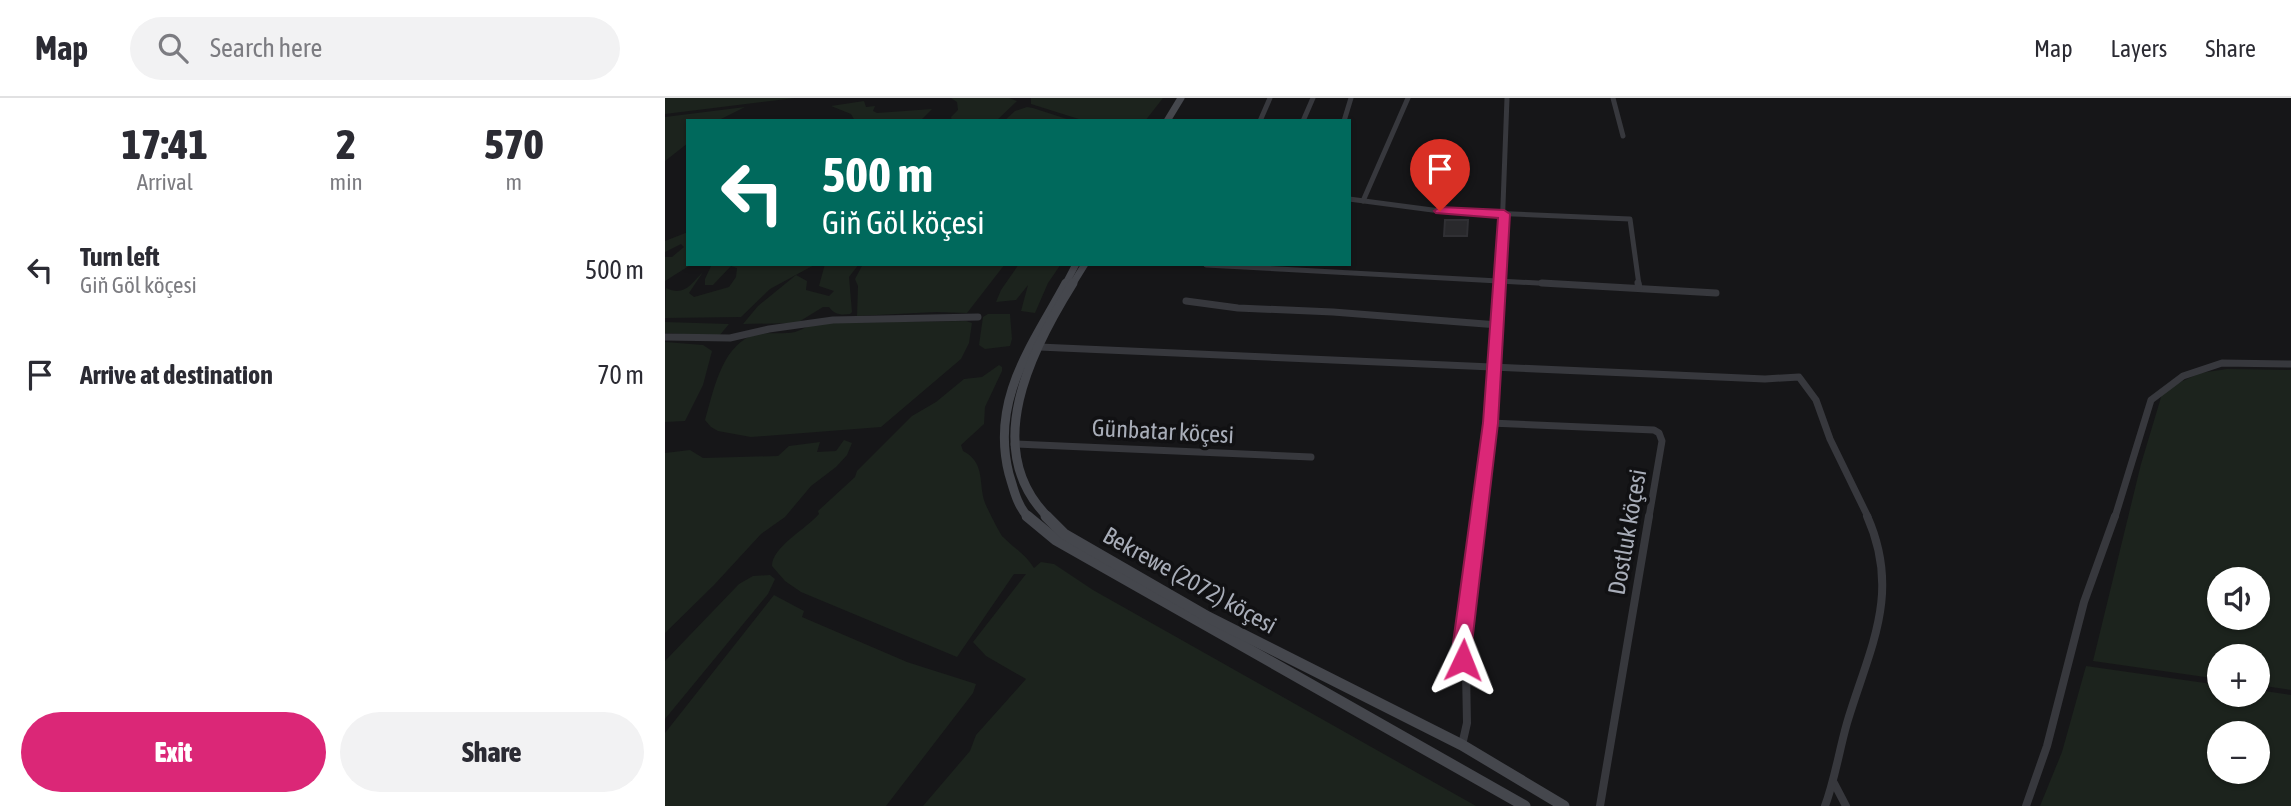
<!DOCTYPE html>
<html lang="en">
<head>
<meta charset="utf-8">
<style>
	:root { --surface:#fff; --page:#f2f2f3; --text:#2b2b33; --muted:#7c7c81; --line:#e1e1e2; --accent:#db2777 }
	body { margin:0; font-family:"Asap Condensed",sans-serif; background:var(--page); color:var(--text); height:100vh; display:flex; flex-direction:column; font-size:26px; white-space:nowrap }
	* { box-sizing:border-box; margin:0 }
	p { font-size:23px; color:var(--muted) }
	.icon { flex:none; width:38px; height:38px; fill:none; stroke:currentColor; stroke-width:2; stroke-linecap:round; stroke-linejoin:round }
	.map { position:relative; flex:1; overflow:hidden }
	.details { display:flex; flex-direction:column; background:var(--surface); width:665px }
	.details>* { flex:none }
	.banner { position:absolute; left:21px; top:21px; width:665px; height:147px; border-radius:0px; box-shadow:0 2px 5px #0004; background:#00695c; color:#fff; overflow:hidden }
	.controls { position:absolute; left:1542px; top:469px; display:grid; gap:14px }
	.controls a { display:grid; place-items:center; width:63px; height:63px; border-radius:50%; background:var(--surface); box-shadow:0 2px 5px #0004; font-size:35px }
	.pin { position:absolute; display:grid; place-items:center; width:60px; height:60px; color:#fff; margin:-72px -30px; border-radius:50% 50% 50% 0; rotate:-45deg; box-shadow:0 0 7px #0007 }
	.pin .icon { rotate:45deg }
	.me { position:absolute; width:77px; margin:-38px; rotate:2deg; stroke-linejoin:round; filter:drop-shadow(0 0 5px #0008) }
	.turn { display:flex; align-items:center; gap:24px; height:147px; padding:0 21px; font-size:32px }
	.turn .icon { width:91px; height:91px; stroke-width:2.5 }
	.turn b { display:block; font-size:49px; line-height:60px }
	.eta { display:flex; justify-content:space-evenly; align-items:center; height:119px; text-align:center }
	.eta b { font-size:42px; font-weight:800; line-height:49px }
	.cta { display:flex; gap:14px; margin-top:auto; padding:14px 21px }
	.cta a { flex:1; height:80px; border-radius:42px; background:var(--accent); color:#fff; font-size:28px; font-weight:800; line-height:80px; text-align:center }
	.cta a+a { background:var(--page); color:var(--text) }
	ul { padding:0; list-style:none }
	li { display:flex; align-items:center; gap:21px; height:105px; padding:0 21px }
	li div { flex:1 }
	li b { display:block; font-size:26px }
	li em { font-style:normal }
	header { display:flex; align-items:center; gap:42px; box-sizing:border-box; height:98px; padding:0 35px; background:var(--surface); border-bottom:2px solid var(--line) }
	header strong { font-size:33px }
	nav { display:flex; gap:38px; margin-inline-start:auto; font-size:24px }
	.search { width:490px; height:63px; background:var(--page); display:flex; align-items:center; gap:18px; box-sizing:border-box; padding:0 24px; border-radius:38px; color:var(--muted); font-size:26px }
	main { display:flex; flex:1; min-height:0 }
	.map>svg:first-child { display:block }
</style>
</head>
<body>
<header>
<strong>Map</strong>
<div class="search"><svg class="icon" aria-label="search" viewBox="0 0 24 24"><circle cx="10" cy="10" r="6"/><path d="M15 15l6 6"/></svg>Search here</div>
<nav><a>Map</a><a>Layers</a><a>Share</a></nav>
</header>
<main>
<section class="details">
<div class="eta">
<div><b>17:41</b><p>Arrival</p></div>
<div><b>2</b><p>min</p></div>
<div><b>570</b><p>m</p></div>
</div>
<ul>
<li><svg class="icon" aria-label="left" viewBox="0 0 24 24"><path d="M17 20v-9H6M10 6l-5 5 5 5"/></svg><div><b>Turn left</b><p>Giň Göl köçesi</p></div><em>500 m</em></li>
<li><svg class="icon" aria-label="arrive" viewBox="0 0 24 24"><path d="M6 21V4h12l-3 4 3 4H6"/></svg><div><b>Arrive at destination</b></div><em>70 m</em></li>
</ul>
<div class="cta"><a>Exit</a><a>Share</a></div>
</section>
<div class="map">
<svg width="1626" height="708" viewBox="0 0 1626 708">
	<rect width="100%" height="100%" fill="#161618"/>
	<g fill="#1c231d" fill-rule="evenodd">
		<path d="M0,0H130L0,16Z"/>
		<path d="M286,0H344L352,3L331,23H287L286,19L293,12L292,4Z"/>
		<path d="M366,0H498L480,23H420L366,6Z"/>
		<path d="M199,3L201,9L210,8L208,13L212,15L267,11L255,23H190L186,16L166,8Z"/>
		<path d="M80,9L52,23H23V45L0,63V19Z"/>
		<path d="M362,9L368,10L408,23H339L350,13Z"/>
		<path d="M23,134V166H27L0,183V159H7L19,149L16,146L0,154V143Z"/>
		<path d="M47,166H151L105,191L76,219L0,220L1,190C19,199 26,186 38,174L24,195L29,199L64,189L71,179L72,170L66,168L48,187H40V181Z"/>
		<path d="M160,166H194L184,179L187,214L185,216C176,217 170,217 164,209H158L132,225L78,226L93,208L131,177L142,183L141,192L164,198L169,193L154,188Z"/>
		<path d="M198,166H340L302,215L271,214L192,218L193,188L190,181Z"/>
		<path d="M354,166H396L383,185L370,215L356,213L363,187L351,202L331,204L336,192Z"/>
		<path d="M323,216H345L347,241L345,248L320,251L314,247L318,219Z"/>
		<path d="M301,223L307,225L304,245L296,261L216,329L86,339L53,333L46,329L40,322C48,295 56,250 86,238C100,233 116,237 130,234C139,231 146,226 155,225Z"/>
		<path d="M0,224L64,226L54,238L0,235Z"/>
		<path d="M0,244L38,247L47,253L38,287L20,323L0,324Z"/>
		<path d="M334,267L337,269V273L320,309L319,326L296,347L298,353C321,365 313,385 320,405C321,408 336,438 338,439C349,450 360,456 369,470L376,464L389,466L428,492L811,708H258L305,653L311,637L361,581L321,558L308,544L361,476H349L292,559L136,494L120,483L107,468C107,449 141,431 154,416L153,413L190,379L192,373L247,318L271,304L299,281L317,279Z"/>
		<path d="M1562,271L1626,272V592L1593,587L1592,558H1554V581L1428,563L1476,366L1497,296L1507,288L1535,275ZM1554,481H1592V520H1554Z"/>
		<path d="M179,342L187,345L182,357L171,369L146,388L120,419L96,436L49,487L0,535V355L25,352L38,360L113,358L124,348L155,344L152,354L171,353Z"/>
		<path d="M105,477L110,481L103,496L0,621V563L74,486L88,478Z"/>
		<path d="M109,497L139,513L137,519L242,564L311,586L308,595L221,708H0V635Z"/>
		<path d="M1421,568L1554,587V597H1592L1593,592L1626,597V708H1375L1397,654ZM1554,635H1592V674H1554Z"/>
	</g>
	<path fill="#29292c" stroke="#303034" stroke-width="2" d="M780,122H803L802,138H779Z"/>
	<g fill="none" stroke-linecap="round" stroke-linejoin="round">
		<g stroke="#37383d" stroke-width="5">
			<path d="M948,0L958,38"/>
			<path d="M595,23L605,0"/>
			<path d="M638,23L648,0"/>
			<path d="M679,23L686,0"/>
			<path d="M684,101L775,113L965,121L974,187"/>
			<path d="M698,103L743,0"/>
			<path d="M541,167L909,187"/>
			<path d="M835,187L842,0"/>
		</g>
		<g stroke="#37383d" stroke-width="7">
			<path d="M877,185L1051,195"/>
			<path d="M973,185L974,190"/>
			<path d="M521,203L573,210L668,214L833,227"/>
			<path d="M0,239L65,240L104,231L168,222L313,219"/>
			<path d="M374,249L1100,281L1134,279L1151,302L1165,341L1203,419"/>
			<path d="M825,325L989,332L994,335L997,343L984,419"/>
			<path d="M349,346L646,359"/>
			<path d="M814,419L835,185"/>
			<path d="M1450,419L1486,302L1518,278L1557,265L1626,266"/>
		</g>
		<g stroke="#37383d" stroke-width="8">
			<path d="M797,647L802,625L800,522L814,418"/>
			<path d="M1169,685L1181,708"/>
			<path d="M935,708L984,418"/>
			<path d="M1160,708C1170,681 1174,653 1182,625C1204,551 1237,496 1202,418"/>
			<path d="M1361,708L1382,648L1419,504L1450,418"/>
		</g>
		<g stroke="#45474d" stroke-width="7">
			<path d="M502,23L516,0"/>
			<path d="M400,187L411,166"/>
			<path d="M407,187L420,166"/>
		</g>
		<g stroke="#45474d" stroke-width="9">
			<path d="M363,419C352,407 349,392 344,376C325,301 367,248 401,185"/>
			<path d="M383,419C315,352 366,252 408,185"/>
		</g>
		<g stroke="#45474d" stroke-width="11">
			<path d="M362,418L391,442L860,708"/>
			<path d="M381,418L399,436L543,519L797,647L899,708"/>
		</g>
	</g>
	<path fill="#db2777" stroke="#8e194d" stroke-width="2" d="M775,109L839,112L845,116L833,325L807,545L808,562L805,568L798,570L792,568L788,545L818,325L833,120L771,115L769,113Z"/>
	<g text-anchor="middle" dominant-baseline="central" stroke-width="7" stroke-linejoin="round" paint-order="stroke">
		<g font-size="24" fill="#a8adb8" stroke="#111113">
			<text transform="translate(498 333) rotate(3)">Günbatar köçesi</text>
			<text transform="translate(962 434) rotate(-80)">Dostluk köçesi</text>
			<text transform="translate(525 482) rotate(29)">Bekrewe (2072) köçesi</text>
		</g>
	</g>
</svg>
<div class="controls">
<a><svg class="icon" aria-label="sound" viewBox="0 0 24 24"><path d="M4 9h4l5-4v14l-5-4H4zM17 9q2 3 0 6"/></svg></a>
<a>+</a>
<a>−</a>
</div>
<div class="pin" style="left:775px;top:113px;background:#d93025"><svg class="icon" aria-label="arrive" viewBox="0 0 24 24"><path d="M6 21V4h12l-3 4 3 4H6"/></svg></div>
<svg class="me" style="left:798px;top:562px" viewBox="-20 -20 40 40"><path d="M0-17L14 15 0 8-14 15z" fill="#db2777" stroke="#fff" stroke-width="4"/></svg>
<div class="banner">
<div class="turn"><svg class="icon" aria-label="left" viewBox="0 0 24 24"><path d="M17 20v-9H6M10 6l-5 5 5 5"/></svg><div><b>500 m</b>Giň Göl köçesi</div></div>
</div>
</div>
</main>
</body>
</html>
